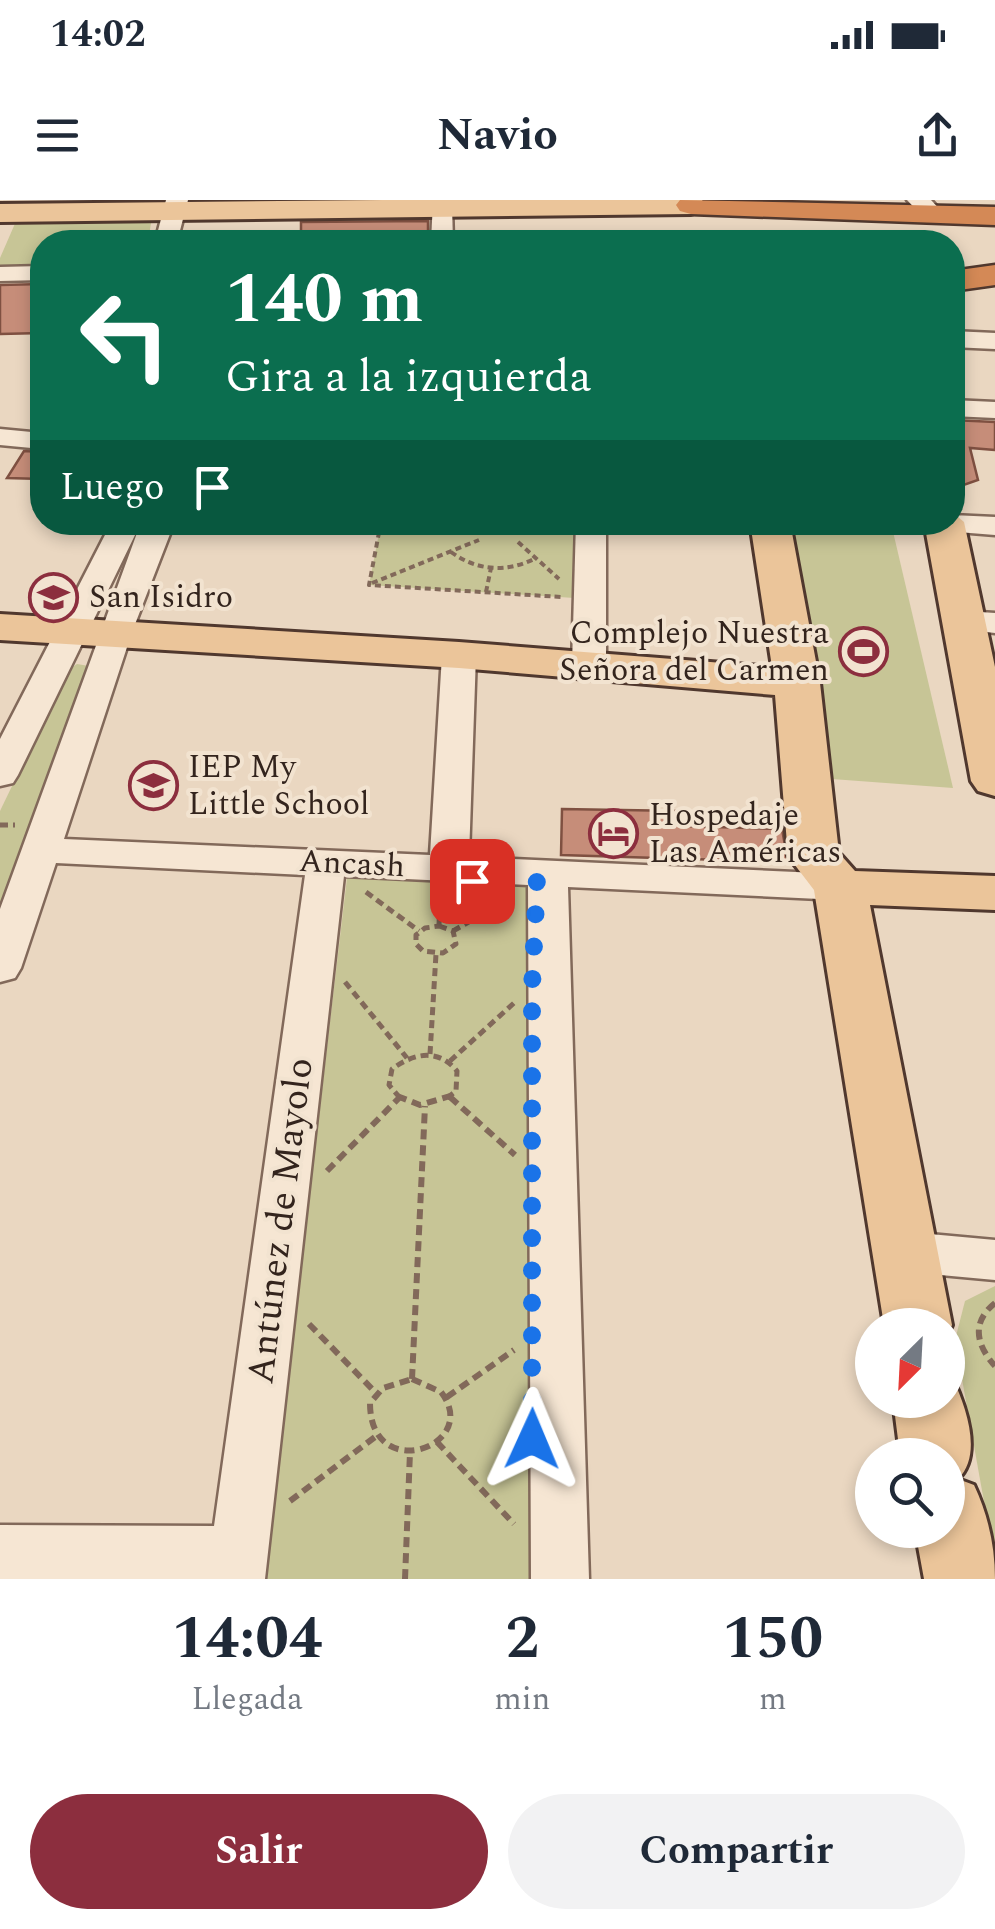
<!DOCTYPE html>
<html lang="es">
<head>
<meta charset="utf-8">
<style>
	:root { --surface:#fff; --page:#f2f2f3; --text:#1f2937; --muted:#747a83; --accent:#8c2e3e }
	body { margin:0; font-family:Spectral,serif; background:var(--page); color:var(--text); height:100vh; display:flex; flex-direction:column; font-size:38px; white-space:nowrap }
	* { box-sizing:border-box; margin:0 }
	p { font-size:32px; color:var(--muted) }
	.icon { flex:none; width:55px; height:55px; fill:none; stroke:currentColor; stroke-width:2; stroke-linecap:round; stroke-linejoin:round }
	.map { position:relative; height:1379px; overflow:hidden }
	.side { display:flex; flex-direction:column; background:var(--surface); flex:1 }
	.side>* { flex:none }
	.top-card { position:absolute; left:30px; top:30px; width:935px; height:305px; border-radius:40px; box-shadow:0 5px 15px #0003; background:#0b6e4f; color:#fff; overflow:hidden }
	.needle { width:65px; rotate:204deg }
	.tools { position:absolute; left:855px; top:1108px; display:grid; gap:20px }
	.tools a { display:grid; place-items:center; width:110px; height:110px; border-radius:50%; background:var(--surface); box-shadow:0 5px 15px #0003; font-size:50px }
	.pin { position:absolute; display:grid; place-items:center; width:85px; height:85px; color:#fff; margin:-42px; border-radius:20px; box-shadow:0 5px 15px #0006 }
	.me { position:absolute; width:110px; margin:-55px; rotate:1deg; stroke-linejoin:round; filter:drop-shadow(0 0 8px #0008) }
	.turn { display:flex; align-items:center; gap:35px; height:210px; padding:0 30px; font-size:45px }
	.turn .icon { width:130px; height:130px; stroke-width:2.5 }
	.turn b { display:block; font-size:70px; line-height:85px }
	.then { display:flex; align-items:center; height:95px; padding:0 30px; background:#0003; gap:20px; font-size:38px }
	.eta { display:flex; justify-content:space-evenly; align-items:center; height:170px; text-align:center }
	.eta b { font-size:60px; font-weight:700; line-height:70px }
	.primary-button { display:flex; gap:20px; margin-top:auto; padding:20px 30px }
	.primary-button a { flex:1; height:115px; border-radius:60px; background:var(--accent); color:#fff; font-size:40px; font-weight:700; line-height:115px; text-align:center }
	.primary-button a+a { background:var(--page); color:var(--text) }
	.status { display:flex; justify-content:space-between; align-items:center; height:70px; padding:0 50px; background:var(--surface); direction:ltr }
	.status svg { height:28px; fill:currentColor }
	header { display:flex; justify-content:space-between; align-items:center; height:130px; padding:0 30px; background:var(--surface); font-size:45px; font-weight:700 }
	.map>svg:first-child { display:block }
</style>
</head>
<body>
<div class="status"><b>14:02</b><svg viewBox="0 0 49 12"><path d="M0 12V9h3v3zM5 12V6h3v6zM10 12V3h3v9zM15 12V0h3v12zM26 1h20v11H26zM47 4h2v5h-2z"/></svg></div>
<header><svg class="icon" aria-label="menu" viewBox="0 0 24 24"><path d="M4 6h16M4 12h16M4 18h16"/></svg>Navio<svg class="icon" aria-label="share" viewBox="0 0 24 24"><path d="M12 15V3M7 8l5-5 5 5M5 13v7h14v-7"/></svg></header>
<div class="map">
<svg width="995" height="1379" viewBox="0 0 995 1379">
	<rect width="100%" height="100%" fill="#ead7c1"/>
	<g fill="#c7c596">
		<path d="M152,17L148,42H42V67L0,68V58L17,19Z"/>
		<path d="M381,323H590V399L369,385Z"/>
		<path d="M783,323H891L953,588L832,579Z"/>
		<path d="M77,464L89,466L0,734V611L68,470Z"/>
		<path d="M347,678L537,683L530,1379H264Z"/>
		<path d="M995,1086V1363L955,1140L965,1101Z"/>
	</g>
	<g fill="#c68d79" stroke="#7f5041" stroke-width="2.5">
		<path d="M428,21V36L301,35V22Z"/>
		<path d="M42,84V133L0,134V85Z"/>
		<path d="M952,220L995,222V250L970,248L978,280L952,289Z"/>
		<path d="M24,251L42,252V279L7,278Z"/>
		<path d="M562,609L681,611L682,626L782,629L788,662L561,655Z"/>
	</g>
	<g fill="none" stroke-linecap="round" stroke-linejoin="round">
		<defs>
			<g id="minor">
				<path d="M166,0H188L177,42H155Z"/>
				<path d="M907,0H931L944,14L941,19H925Z"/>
				<path d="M433,1H449L452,6L453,42H431Z"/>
				<path d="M42,66V80L0,81V67Z"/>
				<path d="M952,131L995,133V149L952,147Z"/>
				<path d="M952,200L995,202V218L952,216Z"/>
				<path d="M0,229L42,233V249L0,245Z"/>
				<path d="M952,315L995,317V335L933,330L929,324L952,322Z"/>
				<path d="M107,322H137L136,333L18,575L13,583L0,586V539L106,333Z"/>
				<path d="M141,322H171L170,334L132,432L64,639L430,655L442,455L447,448H471L476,455L469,657L840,674L854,678L860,687L854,696L840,700L568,687L589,1379H531L528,685L344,676L265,1379H0V1325L214,1326L305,675L56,663L21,768L15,778L0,782V709Z"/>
				<path d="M576,322H606V465L601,472H577L572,465Z"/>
				<path d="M965,411L995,413V433L953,428L949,421L953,414Z"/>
				<path d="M908,1032L995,1040V1080L908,1072L890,1066L883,1052L890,1038Z"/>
			</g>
			<g id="major">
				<path d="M382,0H702L705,5L701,11L691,14L0,22V4Z"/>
				<path d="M952,312L964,322L995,467V596L978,591L971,581L924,322H952Z"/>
				<path d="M750,322H790L820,483L839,653L855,671L995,676V710L870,705L952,1125L948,1134V1125H884L814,690L788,656L775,495L459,468L0,440V414L459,442L772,467Z"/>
				<path d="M948,1177L953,1179C966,1207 983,1255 958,1279L974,1285C988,1315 995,1346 995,1379H924L915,1330H948V1255H900L893,1200H948Z"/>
			</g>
			<g id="highway">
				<path d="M680,0L995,7V25L691,14L680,11L676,5Z"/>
				<path d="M995,65V85L952,91V71Z"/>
			</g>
		</defs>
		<use href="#minor" stroke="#82695a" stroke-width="5"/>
		<use href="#major" stroke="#50382e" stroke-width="6"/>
		<use href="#highway" stroke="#50382e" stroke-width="5"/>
		<g stroke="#82695a" stroke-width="4" stroke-dasharray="6 4" stroke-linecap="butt">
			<path d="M381,322L369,385L562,397"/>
			<path d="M427,322L469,325"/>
			<path d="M534,329L561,331"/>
			<path d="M518,342L559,379"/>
			<path d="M451,352C477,371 507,373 536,358"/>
			<path d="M372,383L479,340"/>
			<path d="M486,392L491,368"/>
		</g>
		<g stroke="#82695a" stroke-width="5" stroke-dasharray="8 5" stroke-linecap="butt">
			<path d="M0,625H15"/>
			<path d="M366,692L419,731"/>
			<path d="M439,726L453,731L456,744L443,753L423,751L416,744V735L425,728Z"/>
			<path d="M439,726L440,694"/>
			<path d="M453,731L507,700"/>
			<path d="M345,782L407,858"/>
			<path d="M430,854L436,754"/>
			<path d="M450,861L514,803"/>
			<path d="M400,898L389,885L392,869C414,853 438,848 457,871L456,891L447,898"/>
		</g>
		<g stroke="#82695a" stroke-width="6" stroke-dasharray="10 6" stroke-linecap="butt">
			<path d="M397,896L420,905L450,896"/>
			<path d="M450,897L515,955"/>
			<path d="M327,971L399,898"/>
			<path d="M995,1103C971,1122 976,1145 995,1166"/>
			<path d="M309,1124L377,1194"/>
			<path d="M412,1179L425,906"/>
			<path d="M412,1179L441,1192C483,1246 370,1286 370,1203L383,1188Z"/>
			<path d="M447,1197L514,1150"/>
			<path d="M437,1242L514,1324"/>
			<path d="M290,1301L375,1237"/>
			<path d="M405,1379L410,1252"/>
		</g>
		<use href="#minor" fill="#f6e6d3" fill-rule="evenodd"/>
		<use href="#major" fill="#ebc59a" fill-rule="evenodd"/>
		<use href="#highway" fill="#d48956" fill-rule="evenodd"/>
	</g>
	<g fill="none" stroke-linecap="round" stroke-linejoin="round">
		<path stroke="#1a73e8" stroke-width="18" stroke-dasharray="0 32.4" d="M472,681L537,682L532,787V1239"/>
	</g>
	<defs>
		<symbol id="school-ring" viewBox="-11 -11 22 22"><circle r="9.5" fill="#f2e3d0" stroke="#8c2e3e" stroke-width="1.5"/><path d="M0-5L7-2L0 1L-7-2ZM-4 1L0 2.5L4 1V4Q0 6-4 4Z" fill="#8c2e3e"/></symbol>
		<symbol id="stadium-ring" viewBox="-11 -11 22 22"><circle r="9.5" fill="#f2e3d0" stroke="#8c2e3e" stroke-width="1.5"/><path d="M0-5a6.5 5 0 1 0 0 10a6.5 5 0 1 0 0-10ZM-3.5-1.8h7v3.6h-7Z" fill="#8c2e3e"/></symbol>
		<symbol id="hotel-ring" viewBox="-11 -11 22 22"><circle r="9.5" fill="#f2e3d0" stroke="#8c2e3e" stroke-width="1.5"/><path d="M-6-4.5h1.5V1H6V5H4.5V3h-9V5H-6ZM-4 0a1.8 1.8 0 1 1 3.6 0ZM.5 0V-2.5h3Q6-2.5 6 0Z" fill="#8c2e3e"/></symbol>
	</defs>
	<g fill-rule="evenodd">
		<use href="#school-ring" x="26" y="370" width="55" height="55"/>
		<use href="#stadium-ring" x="836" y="424" width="55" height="55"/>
		<use href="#school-ring" x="126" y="558" width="55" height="55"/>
		<use href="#hotel-ring" x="586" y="606" width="55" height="55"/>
	</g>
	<g text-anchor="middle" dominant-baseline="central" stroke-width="8" stroke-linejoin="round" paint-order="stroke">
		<g font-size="32" fill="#33241d" stroke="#f2e3d0" text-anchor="start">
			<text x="89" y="397">San Isidro</text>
			<text x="829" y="433" text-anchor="end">Complejo Nuestra<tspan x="829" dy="37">Señora del Carmen</tspan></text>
			<text x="188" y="567">IEP My<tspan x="188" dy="37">Little School</tspan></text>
			<text x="649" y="615">Hospedaje<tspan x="649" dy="37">Las Américas</tspan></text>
		</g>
		<g font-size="32" fill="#33241d" stroke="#f2e3d0">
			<text transform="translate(352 664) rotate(3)">Ancash</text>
		</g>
		<g font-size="38" fill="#33241d" stroke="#f2e3d0">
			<text transform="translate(281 1021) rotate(-83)">Antúnez de Mayolo</text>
		</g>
	</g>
</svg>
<div class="tools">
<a><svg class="needle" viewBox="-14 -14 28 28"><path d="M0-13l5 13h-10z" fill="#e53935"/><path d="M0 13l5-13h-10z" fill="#747a83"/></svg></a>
<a><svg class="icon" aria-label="search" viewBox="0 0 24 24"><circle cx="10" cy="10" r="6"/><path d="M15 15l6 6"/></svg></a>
</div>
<div class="pin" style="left:472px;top:681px;background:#d93025"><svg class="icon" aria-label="arrive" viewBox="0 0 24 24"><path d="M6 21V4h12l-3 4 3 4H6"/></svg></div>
<svg class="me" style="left:532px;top:1239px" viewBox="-20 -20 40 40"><path d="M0-17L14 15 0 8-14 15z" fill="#1a73e8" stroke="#fff" stroke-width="4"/></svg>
<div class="top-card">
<div class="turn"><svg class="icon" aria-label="left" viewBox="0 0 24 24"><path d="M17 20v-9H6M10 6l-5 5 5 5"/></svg><div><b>140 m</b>Gira a la izquierda</div></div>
<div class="then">Luego<svg class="icon" aria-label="arrive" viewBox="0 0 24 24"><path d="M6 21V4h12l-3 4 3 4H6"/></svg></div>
</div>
</div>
<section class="side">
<div class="eta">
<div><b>14:04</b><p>Llegada</p></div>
<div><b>2</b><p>min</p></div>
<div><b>150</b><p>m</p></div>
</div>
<div class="primary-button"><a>Salir</a><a>Compartir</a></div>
</section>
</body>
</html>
